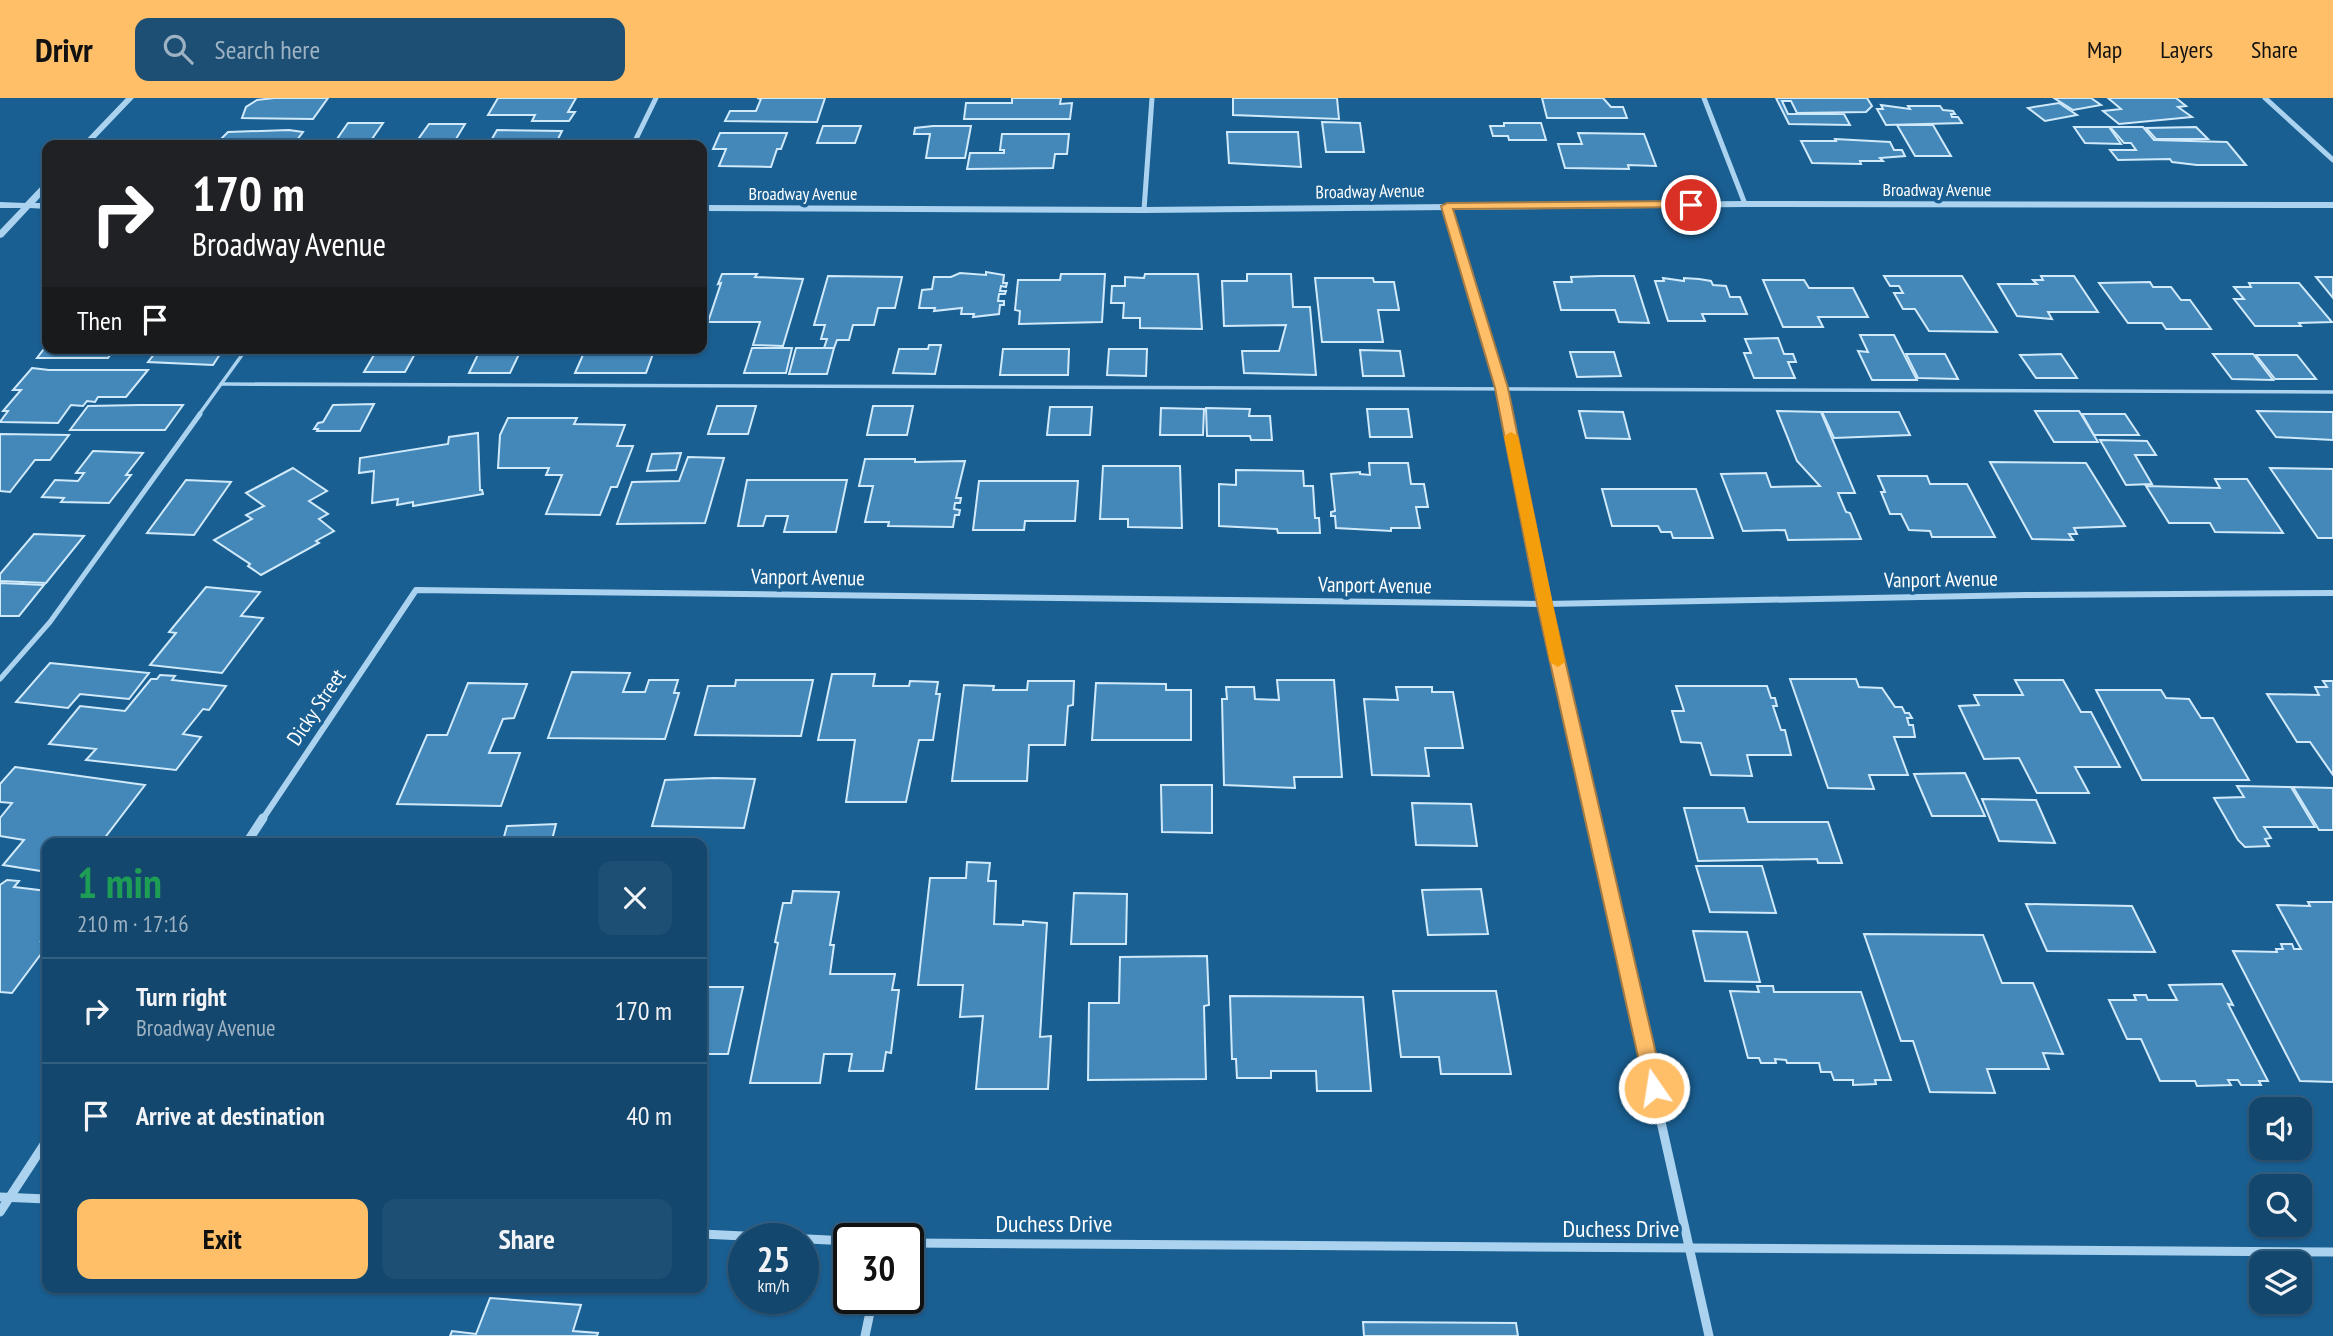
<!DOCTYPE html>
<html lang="en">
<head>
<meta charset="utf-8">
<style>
	:root { --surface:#14476e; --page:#1d4e73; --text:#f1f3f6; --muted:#9db2c2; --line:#335f81; --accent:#ffbf69 }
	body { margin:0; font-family:"PT Sans Narrow",sans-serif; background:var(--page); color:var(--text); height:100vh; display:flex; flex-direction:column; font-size:26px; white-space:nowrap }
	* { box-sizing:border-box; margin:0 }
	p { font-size:23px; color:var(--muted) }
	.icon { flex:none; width:38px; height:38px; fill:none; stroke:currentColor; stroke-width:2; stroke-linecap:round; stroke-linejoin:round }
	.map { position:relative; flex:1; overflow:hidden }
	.panel { position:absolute; left:42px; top:740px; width:665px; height:455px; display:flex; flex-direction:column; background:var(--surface); border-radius:14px; box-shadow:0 2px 5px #0004,0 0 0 2px var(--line) }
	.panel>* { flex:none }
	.top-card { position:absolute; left:42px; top:42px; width:665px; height:214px; border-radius:14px; box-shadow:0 2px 5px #0004,0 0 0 2px var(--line); background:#202124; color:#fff; overflow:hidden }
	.tools { position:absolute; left:2249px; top:999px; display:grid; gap:14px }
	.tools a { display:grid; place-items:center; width:63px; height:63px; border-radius:14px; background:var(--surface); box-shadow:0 2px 5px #0004,0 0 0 2px var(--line); font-size:35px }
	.speed { position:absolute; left:728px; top:1125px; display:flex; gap:14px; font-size:35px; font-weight:700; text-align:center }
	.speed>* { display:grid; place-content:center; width:91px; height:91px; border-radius:50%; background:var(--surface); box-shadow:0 2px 5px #0004,0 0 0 2px var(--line); line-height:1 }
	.speed small { font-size:18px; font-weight:400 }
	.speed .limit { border:4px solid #111; border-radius:10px; background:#fff; color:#111 }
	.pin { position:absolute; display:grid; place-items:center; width:60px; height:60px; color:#fff; margin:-30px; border:4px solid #fff; border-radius:50%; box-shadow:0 2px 7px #0007 }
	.me { position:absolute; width:77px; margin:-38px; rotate:347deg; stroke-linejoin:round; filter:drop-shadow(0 0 5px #0008) }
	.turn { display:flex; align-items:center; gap:24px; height:147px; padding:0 35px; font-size:32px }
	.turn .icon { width:91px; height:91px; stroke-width:2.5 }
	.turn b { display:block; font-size:49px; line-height:60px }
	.then { display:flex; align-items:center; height:66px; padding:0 35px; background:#0003; gap:14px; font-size:26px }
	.round { display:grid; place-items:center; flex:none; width:74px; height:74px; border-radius:14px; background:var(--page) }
	.head { display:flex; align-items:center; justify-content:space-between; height:119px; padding:0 35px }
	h1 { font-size:42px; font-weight:800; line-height:52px; color:#1e9e55 }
	.button { display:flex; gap:14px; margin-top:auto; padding:14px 35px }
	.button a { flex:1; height:80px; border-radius:14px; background:var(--accent); color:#111; font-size:28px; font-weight:800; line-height:80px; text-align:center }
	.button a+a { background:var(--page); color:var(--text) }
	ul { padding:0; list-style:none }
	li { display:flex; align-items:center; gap:21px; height:105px; padding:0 35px; border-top:2px solid var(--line) }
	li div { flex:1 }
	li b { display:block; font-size:26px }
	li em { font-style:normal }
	header { display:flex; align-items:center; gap:42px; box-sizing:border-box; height:98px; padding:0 35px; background:var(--accent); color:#111 }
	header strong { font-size:33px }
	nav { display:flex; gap:38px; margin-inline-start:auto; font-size:24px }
	.search { width:490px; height:63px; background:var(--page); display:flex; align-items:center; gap:18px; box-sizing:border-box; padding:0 24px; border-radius:14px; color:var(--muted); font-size:26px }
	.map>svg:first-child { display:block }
</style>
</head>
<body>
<header>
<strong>Drivr</strong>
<div class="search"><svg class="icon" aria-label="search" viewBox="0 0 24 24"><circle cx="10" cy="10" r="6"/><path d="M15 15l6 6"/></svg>Search here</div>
<nav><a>Map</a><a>Layers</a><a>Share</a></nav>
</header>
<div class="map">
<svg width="2333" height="1238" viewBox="0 0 2333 1238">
	<rect width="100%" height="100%" fill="#1a5f92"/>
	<g fill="#4388b9" stroke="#d1eafb" stroke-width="2">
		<path d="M274,0H328L313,21L242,20L246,9L257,2Z"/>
		<path d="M498,0H576L568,14H575L569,23H532L535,17H488Z"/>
		<path d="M757,0H825L817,24L725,23L730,13H756L761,1Z"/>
		<path d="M1012,0H1061L1060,6L1072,5L1070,21H964L966,5H1012Z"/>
		<path d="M1233,0H1337L1339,21L1233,17Z"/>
		<path d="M1542,0H1603L1611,9H1623L1627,20H1547Z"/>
		<path d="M1776,0H1867L1872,8L1866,14L1797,15L1791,3H1782L1788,16H1844L1850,27L1789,26Z"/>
		<path d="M2054,0H2091L2101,7L2073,12Z"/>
		<path d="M2108,0H2176L2186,8L2178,9L2192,19L2119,26L2103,13L2121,11Z"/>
		<path d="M2059,5L2077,17L2045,23L2028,10Z"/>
		<path d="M1881,7L1910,11L1908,8H1940L1943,12L1953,13L1955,16H1951L1952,19H1958L1962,25L1886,27L1877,11H1883Z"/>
		<path d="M1322,24L1360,25L1364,54H1326Z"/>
		<path d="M348,25H383L372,41H337Z"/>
		<path d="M1504,25H1541L1546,42H1509L1508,38H1493L1490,28H1504Z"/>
		<path d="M429,26H465L456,41H463L459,47H414Z"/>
		<path d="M1897,27H1933L1951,58H1915Z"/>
		<path d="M823,28H861L855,45H817Z"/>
		<path d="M933,28H971L965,60H926L930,36H914L915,30Z"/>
		<path d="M2074,29H2109L2121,46L2085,45Z"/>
		<path d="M2110,29H2143L2154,42L2227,44L2246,67H2197L2172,64L2170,61L2118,62L2110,52H2136L2131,45H2124Z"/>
		<path d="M2196,29L2208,41H2156L2146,30Z"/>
		<path d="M289,32L303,34L293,47H218L220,44H218L228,34Z"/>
		<path d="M497,32L562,33L555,47L489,46Z"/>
		<path d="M1227,34H1298L1301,69L1229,65Z"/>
		<path d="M720,35H787L781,51H777L771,69L719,68L726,51H713Z"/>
		<path d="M1578,35L1644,36L1656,68L1628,67L1629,71L1565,70L1558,46H1582Z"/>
		<path d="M1002,36H1069L1067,56H1055L1053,70L967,71L970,55H1004V52H1000Z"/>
		<path d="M1835,41L1890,44L1894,52H1902L1905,58L1880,60L1883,63H1860L1861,66L1812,65L1801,43H1836Z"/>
		<path d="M986,174L1004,177L1003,185H1007L1006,189L1001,188L1000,193H1006L1005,196H999L998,203H1004V207H1000L999,216L973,219L974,216H961L962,210L934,213L935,210H919L922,192L932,191L934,179H951L960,175L986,177Z"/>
		<path d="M722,176H757L755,179L803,181L783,248L753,247L760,224H708L721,185L718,186Z"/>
		<path d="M1061,176H1105L1102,224L1019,226L1020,213L1015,212L1018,182H1060Z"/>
		<path d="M1145,176H1198L1202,231L1140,230V220H1123L1124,205H1111L1112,188H1125V179L1144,180Z"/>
		<path d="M1247,176H1291L1293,209H1310L1316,277L1244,275L1242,253H1279L1286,227L1224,228L1222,183H1247Z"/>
		<path d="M828,178L902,179L895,210H878L874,227H853L849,242H837L834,250H824L827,241H821L825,227H814Z"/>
		<path d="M1600,178H1634L1649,225L1619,224L1615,212H1561L1554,184H1572L1571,179Z"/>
		<path d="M1884,178H1962L1997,234L1929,233L1915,211H1903L1894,195H1903L1899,188H1890Z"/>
		<path d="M2041,178H2074L2098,214H2048L2052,221L2017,218L1998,186H2037L2033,182H2043Z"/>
		<path d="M2316,179H2333V200Z"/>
		<path d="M1315,180H1373L1374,184H1394L1399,212H1378L1383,244H1322Z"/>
		<path d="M1663,180L1684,183V180L1699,181L1711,183L1713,187L1726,188L1730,199H1740L1747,216H1702L1705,223H1668L1655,183H1664Z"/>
		<path d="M1763,182H1804L1809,190H1853L1868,219H1818L1823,229H1783Z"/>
		<path d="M2150,184L2153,189H2171L2181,202H2190L2211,231H2166L2162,225H2128L2099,185Z"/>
		<path d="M2249,185H2299L2332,224L2299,225L2301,228H2255L2234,201H2244L2234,189H2251Z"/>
		<path d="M1860,237H1894L1917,282H1872L1858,253L1868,254Z"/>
		<path d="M1778,240L1784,256H1793L1796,264H1788L1795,280H1754L1744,255H1751L1745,241Z"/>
		<path d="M47,247V250H115L108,260H37Z"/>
		<path d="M929,247H941L935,276L893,275L899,251H928Z"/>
		<path d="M180,250H224L213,267L148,264L155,255H176Z"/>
		<path d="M279,250H321L317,256H275Z"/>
		<path d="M378,250H418L405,274H364Z"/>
		<path d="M481,250H522L510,275H469Z"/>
		<path d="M586,250H655L646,275H575Z"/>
		<path d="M752,250H792L786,275H744Z"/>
		<path d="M796,250H834L827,276H789Z"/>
		<path d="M1003,251H1069L1068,277H1000Z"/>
		<path d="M1109,251H1147L1146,278L1107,277Z"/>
		<path d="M1360,252L1400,253L1404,278H1363Z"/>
		<path d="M1570,254H1614L1621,278L1577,279Z"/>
		<path d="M1906,256H1945L1958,281L1918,280Z"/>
		<path d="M2061,256L2077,280H2036L2020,257Z"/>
		<path d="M2213,256H2253L2273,282L2232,281Z"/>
		<path d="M2256,257H2297L2316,281H2275Z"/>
		<path d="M32,270L49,272H148L126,299H98L95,304L87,303L83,308L71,307L58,325L0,324L8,313H3L21,292H13Z"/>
		<path d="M374,306L360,333H317L318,331H314L318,325L323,324L333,307Z"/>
		<path d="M140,307H183L165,332H70L88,308Z"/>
		<path d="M717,308H756L748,336H708Z"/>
		<path d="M873,308H913L907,337H867Z"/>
		<path d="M1050,309H1092L1090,337H1047Z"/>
		<path d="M1161,310L1204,311L1203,337H1160Z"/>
		<path d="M1206,310L1250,311L1249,318H1270L1272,342H1251L1250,338H1207Z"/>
		<path d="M1367,311H1408L1412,339H1370Z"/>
		<path d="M1579,313L1623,314L1630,341L1586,340Z"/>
		<path d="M1777,313L1821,314L1855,395H1838L1846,414L1850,415L1861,441L1788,442L1785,432L1743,433L1721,376L1766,375L1771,389L1820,388L1797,363Z"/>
		<path d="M2035,313H2079L2098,344H2054Z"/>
		<path d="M2257,313L2333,314V342L2276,339Z"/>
		<path d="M1822,314H1899L1910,337L1834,340Z"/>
		<path d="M2082,316H2125L2139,337H2094Z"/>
		<path d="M508,320H577L574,326L625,327L617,348H633L617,389H611L600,417L546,416L562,377H546L549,370H498L500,337Z"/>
		<path d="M478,335L480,392H482L483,396L413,408V404L397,407L398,401L372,405L374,373L359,375L360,360L448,346L449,339Z"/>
		<path d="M0,336L69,337L50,362H35L10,394L0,393Z"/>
		<path d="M2100,342L2147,343L2156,357H2135L2152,386L2126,387Z"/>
		<path d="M93,353L143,355L126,377H131L109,405L61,404L64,400L42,399L55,382L78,383L84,375H76Z"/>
		<path d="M681,355L676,372L647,373L652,356Z"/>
		<path d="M688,359L724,360L705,425L617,426L632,384L679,383Z"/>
		<path d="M865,361H915V364L965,363L956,400H961L960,405H955L954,411L960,412L959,417H955L953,429L888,428L889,424H865L873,388H859Z"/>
		<path d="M1990,364L2086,365L2125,428L2074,430L2077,436H2069L2073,442L2032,441Z"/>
		<path d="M1369,365H1408L1411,386H1424L1428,409H1416L1420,430H1391V433L1336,430L1335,418H1331V414L1335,413L1331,376L1360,374V376L1370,377Z"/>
		<path d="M1103,368H1180L1182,430L1128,429V421H1100Z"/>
		<path d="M293,370L327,393L309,403L328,416L319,421L334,433L316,443L319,445L261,477L248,468L250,466L214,442L252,421L246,417L264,408L246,395Z"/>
		<path d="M2270,370L2333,371V440H2318Z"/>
		<path d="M1236,372L1303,373L1304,388H1313L1315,420H1319L1320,435H1278L1277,431L1219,428V386L1236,387Z"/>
		<path d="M1878,378H1927L1930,386H1967L1995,439H1932L1930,433L1909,432L1901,416H1890L1881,394H1885Z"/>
		<path d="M2215,381H2247L2283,435L2215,434L2210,425H2169L2146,388L2220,390Z"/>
		<path d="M186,382L231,384L194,437L147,435Z"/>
		<path d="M747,382H847L836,434H784L788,418H766L763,428H738Z"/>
		<path d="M979,383H1078L1075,423H1025L1024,432H973Z"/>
		<path d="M1602,391H1696L1713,440H1673L1671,434H1661L1658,428H1612Z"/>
		<path d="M34,436L84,438L46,485L0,483V476Z"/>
		<path d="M0,485L44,487L19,518H0Z"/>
		<path d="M206,489L260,494L241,518L263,520L222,575L150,567L176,535L169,534Z"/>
		<path d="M50,565L149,575L129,601L80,596L68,610L16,604Z"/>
		<path d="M572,574L630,575L623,594H645L649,582H678L674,595H679L665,641L548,640Z"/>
		<path d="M832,576H875L873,588H909L910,583L938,584L936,596H940L933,642H919L906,704H846L855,642H818Z"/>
		<path d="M160,577L175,578L172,582L226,588L209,612L203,611L183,636L201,639L176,672L86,662L96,651L49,646L80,608L125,613L151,581H157Z"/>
		<path d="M1790,581H1856L1859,589L1882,590L1895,609H1902L1905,615H1909L1912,620H1907L1909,627H1913L1915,639H1894L1908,677H1869L1874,691L1828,690Z"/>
		<path d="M736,582H813L801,638L695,637L708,588H735Z"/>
		<path d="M1277,582H1334L1342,679H1294L1295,690L1224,687L1222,601H1227L1226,589H1254L1255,601L1279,602Z"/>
		<path d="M2015,582H2063L2081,614H2091L2120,669H2075L2089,695H2037L2019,660L1984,661L1959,608L1979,607L1974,597H2023Z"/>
		<path d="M1028,583H1074L1073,607L1068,608L1065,647H1029L1027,683H952L964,587L994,588L993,592H1027Z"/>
		<path d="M2323,583H2333V677L2310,644H2297L2267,596L2319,597L2315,589H2327Z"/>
		<path d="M468,585L527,586L514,620L503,621L489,655H520L501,708L397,706L427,637H447Z"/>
		<path d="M1096,585L1166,586V592H1191V642H1092Z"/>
		<path d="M1676,588H1767L1771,600H1775L1777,608H1773L1781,632H1785L1791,657H1747L1752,678L1711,677L1701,645L1681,644L1672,613H1684Z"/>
		<path d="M1396,589H1432V594H1453L1463,650H1425L1429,678L1372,677L1364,601L1398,602Z"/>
		<path d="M2096,592H2161L2166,600L2189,601L2201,620H2213L2249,682H2142Z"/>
		<path d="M15,669L145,687L100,746H47V774L3,767L24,742L0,738V720L12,705L0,704V686Z"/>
		<path d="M1965,675L1985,718H1932L1914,676Z"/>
		<path d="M714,680L755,681L744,730L652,728L665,682Z"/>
		<path d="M1161,687H1212V735L1162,734Z"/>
		<path d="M2237,688L2291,689L2315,729H2264L2271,740L2265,741L2269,748L2245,749L2238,742L2214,700L2244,699Z"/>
		<path d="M2293,689L2333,690V732H2319Z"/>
		<path d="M1982,701L2036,702L2055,745L1999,743Z"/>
		<path d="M1412,705L1471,706L1477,748L1416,747Z"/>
		<path d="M1684,710H1744L1748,724H1828L1842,765H1818L1817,761L1698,763Z"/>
		<path d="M556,726L551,746H502L507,728Z"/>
		<path d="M967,764L990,765L988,783H996L994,826L1023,827V823L1047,825L1040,939L1051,938L1048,991H976L983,918L960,919L963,887H918L930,780H966Z"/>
		<path d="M1696,768H1762L1776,815L1710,814Z"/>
		<path d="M7,782L19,783L14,789L47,793V835L41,843L47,844V848L12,895L0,894V787Z"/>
		<path d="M1481,791L1488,836L1428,837L1422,792Z"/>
		<path d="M793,793L839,794L830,847H834L830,876H895L892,892H899L891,955L886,954L883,973H849L852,956H824L820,985H750L778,845L775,844L783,805H791Z"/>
		<path d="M1074,795L1127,796L1126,846H1071Z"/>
		<path d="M2308,804H2333V984L2300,983L2233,853L2277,854L2276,851H2283L2281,846H2292L2294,851H2301L2277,807L2310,808Z"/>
		<path d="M2026,806L2132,808L2155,854L2047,853Z"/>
		<path d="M1693,833L1747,834L1760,884L1705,883Z"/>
		<path d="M1864,836L1983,837L2002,885H2033L2063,956L2043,955L2049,971H1987L1995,995L1930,994L1913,943H1901Z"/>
		<path d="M1207,858L1209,907L1204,908L1206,981L1088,982L1089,905H1119L1120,859Z"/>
		<path d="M2222,886L2233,907L2228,906L2268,983H2259L2261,987H2241L2238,982H2228L2231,987L2197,988L2195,983H2160L2141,941H2127L2109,902H2136L2134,897H2146L2148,902H2177L2169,887Z"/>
		<path d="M1757,888H1773L1774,894H1861L1891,982H1875L1876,986L1853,987V982H1834L1831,974H1821L1819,965H1787L1786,962L1775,961L1776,965H1761L1759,960H1748L1730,893L1759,894Z"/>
		<path d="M702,889H743L728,956H702Z"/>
		<path d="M1393,893H1496L1511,976H1441L1439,959H1401Z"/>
		<path d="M1230,898L1363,899L1371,993H1317L1316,973H1271V980H1237L1236,961H1232Z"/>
		<path d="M490,1200L581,1207L573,1233L598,1235L597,1238H450L452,1233L476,1236Z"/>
		<path d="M1363,1224L1516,1225L1518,1238H1364Z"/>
	</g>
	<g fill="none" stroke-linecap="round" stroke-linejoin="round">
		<g stroke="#abd3ef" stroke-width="3.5">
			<path d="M221,286L2333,294"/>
			<path d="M198,318L247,250"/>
		</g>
		<path stroke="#abd3ef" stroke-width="5" d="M0,581L50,524L200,316"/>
		<g stroke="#abd3ef" stroke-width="5">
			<path d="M1704,0L1745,106"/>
			<path d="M2265,0L2333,62"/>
			<path d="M633,47L656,0"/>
			<path d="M1447,108L1506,318"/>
			<path d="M1144,112L1152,0"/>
		</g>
		<g stroke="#abd3ef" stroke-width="6">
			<path d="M1506,316L1593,722"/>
			<path d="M262,722L416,492L1545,506L2025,497L2333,495"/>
		</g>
		<g stroke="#abd3ef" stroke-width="9">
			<path d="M1593,720L1709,1238"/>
			<path d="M246,746L263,720"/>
			<path d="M0,1099L47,1101"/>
			<path d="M0,1114L47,1042"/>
			<path d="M702,1136L849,1143"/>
			<path d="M908,1145L2333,1154"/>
			<path d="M865,1238L873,1200"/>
		</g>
		<g fill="#abd3ef" fill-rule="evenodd">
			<path d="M126,0H134L89,47H81Z"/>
			<path d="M47,84V92L35,105H47V111L30,110L3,139L0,140V132L21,110H0V104L25,105L44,85Z"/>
			<path d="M1745,103L2333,104V110L1745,109L1144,115L702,113V107L1144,109Z"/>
		</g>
	</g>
	<path fill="#ffbf69" stroke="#a67c44" stroke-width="2" d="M1691,103L1695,104V109L1453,111L1508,290L1552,506L1664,990L1661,996L1654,999L1648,996L1645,990L1537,506L1495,290L1441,108L1447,105Z"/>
	<path fill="#f59e0b" d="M1511,334L1518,338L1565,564L1558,569L1550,564L1504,338Z"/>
	<g text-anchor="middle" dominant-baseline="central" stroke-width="7" stroke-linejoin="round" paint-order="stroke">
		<g font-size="18" fill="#fff" stroke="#1a5f92">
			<text x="1937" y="91">Broadway Avenue</text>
			<text transform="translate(1370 93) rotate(-1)">Broadway Avenue</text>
			<text x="803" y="95">Broadway Avenue</text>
		</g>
		<g font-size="21" fill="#fff" stroke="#1a5f92">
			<text transform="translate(808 479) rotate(1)">Vanport Avenue</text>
			<text transform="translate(1941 481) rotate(-1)">Vanport Avenue</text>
			<text transform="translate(1375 487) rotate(1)">Vanport Avenue</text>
			<text transform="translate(316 609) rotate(-56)">Dicky Street</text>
		</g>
		<g font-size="24" fill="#fff" stroke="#1a5f92">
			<text x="1054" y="1125">Duchess Drive</text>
			<text x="1621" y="1130">Duchess Drive</text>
		</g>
	</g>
</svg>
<div class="tools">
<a><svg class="icon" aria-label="sound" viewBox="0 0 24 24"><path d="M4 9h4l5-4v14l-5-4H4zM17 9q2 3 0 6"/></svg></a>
<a><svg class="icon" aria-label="search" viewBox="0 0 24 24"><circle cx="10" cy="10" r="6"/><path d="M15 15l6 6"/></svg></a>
<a><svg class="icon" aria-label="layers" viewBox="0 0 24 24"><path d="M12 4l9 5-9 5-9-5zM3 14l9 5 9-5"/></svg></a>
</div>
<div class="speed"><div>25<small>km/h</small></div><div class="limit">30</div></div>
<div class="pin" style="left:1691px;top:107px;background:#d93025"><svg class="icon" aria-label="arrive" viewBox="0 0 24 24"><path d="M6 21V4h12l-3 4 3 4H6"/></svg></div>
<svg class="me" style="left:1654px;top:990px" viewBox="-20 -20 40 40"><circle r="17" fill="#ffbf69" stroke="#fff" stroke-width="3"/><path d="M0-11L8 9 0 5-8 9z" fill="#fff"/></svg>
<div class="top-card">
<div class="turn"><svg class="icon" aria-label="right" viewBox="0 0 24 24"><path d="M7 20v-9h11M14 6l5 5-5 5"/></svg><div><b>170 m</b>Broadway Avenue</div></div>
<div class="then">Then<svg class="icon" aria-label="arrive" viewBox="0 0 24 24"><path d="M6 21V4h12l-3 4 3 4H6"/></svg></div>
</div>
<section class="panel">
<div class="head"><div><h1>1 min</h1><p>210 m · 17:16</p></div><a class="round"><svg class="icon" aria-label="close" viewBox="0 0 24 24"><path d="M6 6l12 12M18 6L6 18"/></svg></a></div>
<ul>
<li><svg class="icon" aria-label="right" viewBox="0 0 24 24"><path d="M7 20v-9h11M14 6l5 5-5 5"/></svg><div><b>Turn right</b><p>Broadway Avenue</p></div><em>170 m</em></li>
<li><svg class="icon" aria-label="arrive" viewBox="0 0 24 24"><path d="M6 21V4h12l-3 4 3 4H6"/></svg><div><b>Arrive at destination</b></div><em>40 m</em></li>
</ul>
<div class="button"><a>Exit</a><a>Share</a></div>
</section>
</div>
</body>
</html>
